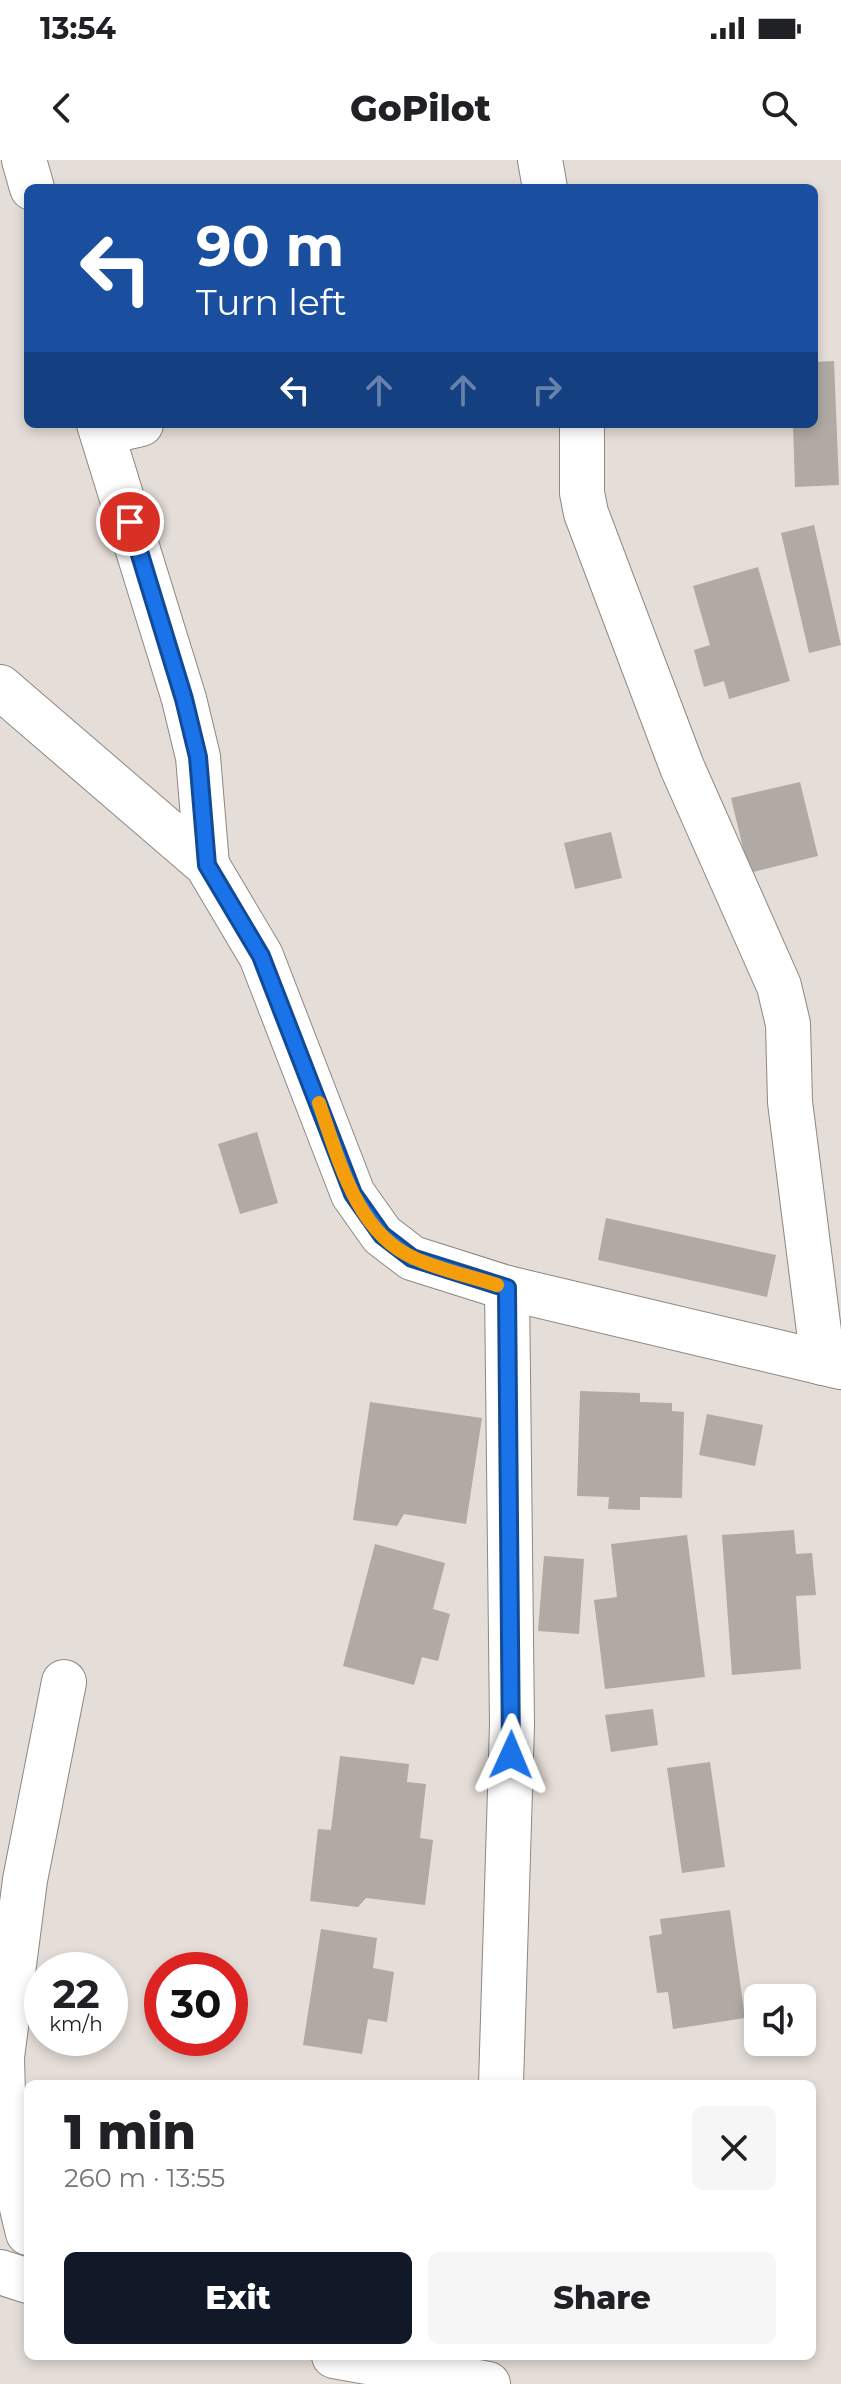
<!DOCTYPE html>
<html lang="en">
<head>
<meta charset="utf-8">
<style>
	:root { --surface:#fff; --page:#f6f6f6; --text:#202124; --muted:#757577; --accent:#111827 }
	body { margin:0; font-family:Montserrat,sans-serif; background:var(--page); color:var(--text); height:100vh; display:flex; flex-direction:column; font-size:30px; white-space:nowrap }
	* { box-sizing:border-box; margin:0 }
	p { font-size:26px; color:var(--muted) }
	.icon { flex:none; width:44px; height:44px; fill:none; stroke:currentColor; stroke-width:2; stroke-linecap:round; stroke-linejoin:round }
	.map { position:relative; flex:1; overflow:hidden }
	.drawer { position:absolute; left:24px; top:1920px; width:792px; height:280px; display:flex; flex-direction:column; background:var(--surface); border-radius:12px; box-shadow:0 4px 12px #0003 }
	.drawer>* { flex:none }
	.guide { position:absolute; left:24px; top:24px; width:794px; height:244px; border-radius:12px; box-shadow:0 4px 12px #0003; background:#1a4fa0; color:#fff; overflow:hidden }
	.controls { position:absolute; left:744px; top:1824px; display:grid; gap:16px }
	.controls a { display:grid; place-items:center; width:72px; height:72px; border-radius:12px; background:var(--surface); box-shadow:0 4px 12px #0003; font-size:40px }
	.speed { position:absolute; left:24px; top:1792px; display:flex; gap:16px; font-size:40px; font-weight:700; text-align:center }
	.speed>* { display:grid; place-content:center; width:104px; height:104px; border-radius:50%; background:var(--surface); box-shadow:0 4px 12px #0003; line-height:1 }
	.speed small { font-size:20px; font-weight:400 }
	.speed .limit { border:12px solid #d22; background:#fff; color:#111 }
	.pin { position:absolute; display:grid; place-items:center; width:68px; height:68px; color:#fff; margin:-34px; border:4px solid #fff; border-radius:50%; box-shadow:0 2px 8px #0007 }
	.me { position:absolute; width:88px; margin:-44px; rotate:1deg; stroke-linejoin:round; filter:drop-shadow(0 0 6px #0008) }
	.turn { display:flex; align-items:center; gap:28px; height:168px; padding:0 40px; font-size:36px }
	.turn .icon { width:104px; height:104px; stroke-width:2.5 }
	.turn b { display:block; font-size:56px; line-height:68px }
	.lanes { display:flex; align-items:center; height:76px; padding:0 40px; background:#0003; justify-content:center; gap:40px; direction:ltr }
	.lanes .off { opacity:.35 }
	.round { display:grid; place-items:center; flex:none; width:84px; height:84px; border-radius:12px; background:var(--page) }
	.overview { display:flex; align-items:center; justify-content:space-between; height:136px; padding:0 40px }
	h1 { font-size:48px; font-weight:800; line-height:60px }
	.action { display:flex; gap:16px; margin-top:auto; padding:16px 40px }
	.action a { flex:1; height:92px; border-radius:12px; background:var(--accent); color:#fff; font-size:32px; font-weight:800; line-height:92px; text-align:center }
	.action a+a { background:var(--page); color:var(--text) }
	.status { display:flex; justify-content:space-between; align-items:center; height:56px; padding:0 40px; background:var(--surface); direction:ltr }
	.status svg { height:22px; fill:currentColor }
	header { display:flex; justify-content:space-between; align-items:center; height:104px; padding:0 40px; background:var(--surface); font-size:36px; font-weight:800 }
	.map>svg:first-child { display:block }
</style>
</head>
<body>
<div class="status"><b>13:54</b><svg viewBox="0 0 49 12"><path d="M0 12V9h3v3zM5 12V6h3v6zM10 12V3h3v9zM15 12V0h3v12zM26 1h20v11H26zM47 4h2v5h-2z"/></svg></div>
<header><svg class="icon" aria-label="back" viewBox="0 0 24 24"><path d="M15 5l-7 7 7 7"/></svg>GoPilot<svg class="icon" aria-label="search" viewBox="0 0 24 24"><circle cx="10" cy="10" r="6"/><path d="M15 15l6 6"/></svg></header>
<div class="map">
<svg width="841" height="2224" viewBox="0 0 841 2224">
	<rect width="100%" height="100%" fill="#e5ddd7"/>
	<g fill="#b1a9a4">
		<path d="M834,201L839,325L795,327L793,264H814V202Z"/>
		<path d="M814,365L841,485L809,493L781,373Z"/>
		<path d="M758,407L790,521L729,539L724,521L704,527L694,490L710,485L693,426Z"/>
		<path d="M800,622L818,696L749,713L731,638Z"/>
		<path d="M611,672L622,718L575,729L564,683Z"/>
		<path d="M257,972L278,1043L240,1054L218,984Z"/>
		<path d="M606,1058L776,1095L767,1137L598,1100Z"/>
		<path d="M580,1231L640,1233V1242L672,1243V1251L684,1252L682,1338L640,1337V1350L608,1349L609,1337L577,1336Z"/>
		<path d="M370,1242L482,1258L466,1364L404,1354L397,1366L353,1360Z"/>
		<path d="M707,1254L763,1265L755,1306L699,1295Z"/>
		<path d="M794,1370L796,1394L812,1393L816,1435L796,1436L801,1509L732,1515L722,1375Z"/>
		<path d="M687,1375L705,1517L605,1529L594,1440L617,1437L611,1384Z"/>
		<path d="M375,1384L445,1403L433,1449L450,1454L438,1501L422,1497L414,1525L343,1506Z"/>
		<path d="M544,1396L584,1399L579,1474L538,1471Z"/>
		<path d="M653,1549L658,1585L611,1592L605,1555Z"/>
		<path d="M340,1596L409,1604L407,1622L426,1624L420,1678L433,1680L425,1745L366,1738L358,1747L310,1741L318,1669L331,1670Z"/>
		<path d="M710,1602L725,1707L682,1713L667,1608Z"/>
		<path d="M730,1750L745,1858L673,1869L668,1832L657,1833L649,1776L662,1774L660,1759Z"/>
		<path d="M321,1769L377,1778L373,1808L394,1812L387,1862L368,1859L362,1894L303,1885Z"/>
	</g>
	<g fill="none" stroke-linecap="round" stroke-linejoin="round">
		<defs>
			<g id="minor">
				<path d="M24,0L32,28"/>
				<path d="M540,0L545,28"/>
				<path d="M99,264L184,539L198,597L207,705"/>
				<path d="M582,264V333L586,353L682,607L779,826L788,864L790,942L823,1203"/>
				<path d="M102,273L141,264"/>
				<path d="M0,527L207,705L261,796L353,1034L382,1075L412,1098L507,1128L841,1207"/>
				<path d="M501,1924L512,1565L507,1128"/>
				<path d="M28,2073L4,1973L2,1897L25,1720L64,1522"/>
				<path d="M0,2112L28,2121"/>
				<path d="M334,2196L488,2224"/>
			</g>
		</defs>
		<use href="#minor" stroke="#8e8782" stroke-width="46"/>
		<use href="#minor" stroke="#fff" stroke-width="44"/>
	</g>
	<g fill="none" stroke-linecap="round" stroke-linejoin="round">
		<defs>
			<path id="route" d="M130,362L184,539L198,597L207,705L261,796L353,1034L382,1075L412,1098L507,1128L511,1595"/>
		</defs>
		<use href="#route" stroke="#114b97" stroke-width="20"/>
		<use href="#route" stroke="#1a73e8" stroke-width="14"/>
		<path stroke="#f59e0b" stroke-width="14" d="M319,943C338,997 356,1073 414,1098C440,1110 470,1116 497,1125"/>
	</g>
</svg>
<div class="controls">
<a><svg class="icon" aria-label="sound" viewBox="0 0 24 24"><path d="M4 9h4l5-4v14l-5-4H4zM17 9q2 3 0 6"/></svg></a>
</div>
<div class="speed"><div>22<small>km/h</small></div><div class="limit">30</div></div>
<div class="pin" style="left:130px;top:362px;background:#d93025"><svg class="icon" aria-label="arrive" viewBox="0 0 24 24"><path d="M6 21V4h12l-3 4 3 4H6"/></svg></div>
<svg class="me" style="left:511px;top:1595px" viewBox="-20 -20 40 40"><path d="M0-17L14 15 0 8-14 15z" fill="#1a73e8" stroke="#fff" stroke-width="4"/></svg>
<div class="guide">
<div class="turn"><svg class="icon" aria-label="left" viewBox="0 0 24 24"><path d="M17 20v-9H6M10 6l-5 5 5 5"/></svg><div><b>90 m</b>Turn left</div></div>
<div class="lanes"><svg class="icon" aria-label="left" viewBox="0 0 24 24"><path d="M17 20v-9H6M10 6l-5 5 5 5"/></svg><svg class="icon off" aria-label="ahead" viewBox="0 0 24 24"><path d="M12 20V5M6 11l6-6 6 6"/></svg><svg class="icon off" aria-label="ahead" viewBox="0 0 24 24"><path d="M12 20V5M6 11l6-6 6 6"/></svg><svg class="icon off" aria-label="right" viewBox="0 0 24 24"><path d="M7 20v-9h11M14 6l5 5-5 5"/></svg></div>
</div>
<section class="drawer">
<div class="overview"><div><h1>1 min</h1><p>260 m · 13:55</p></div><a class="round"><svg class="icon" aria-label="close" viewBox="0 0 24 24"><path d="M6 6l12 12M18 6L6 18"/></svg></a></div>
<div class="action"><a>Exit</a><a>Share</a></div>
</section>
</div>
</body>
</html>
